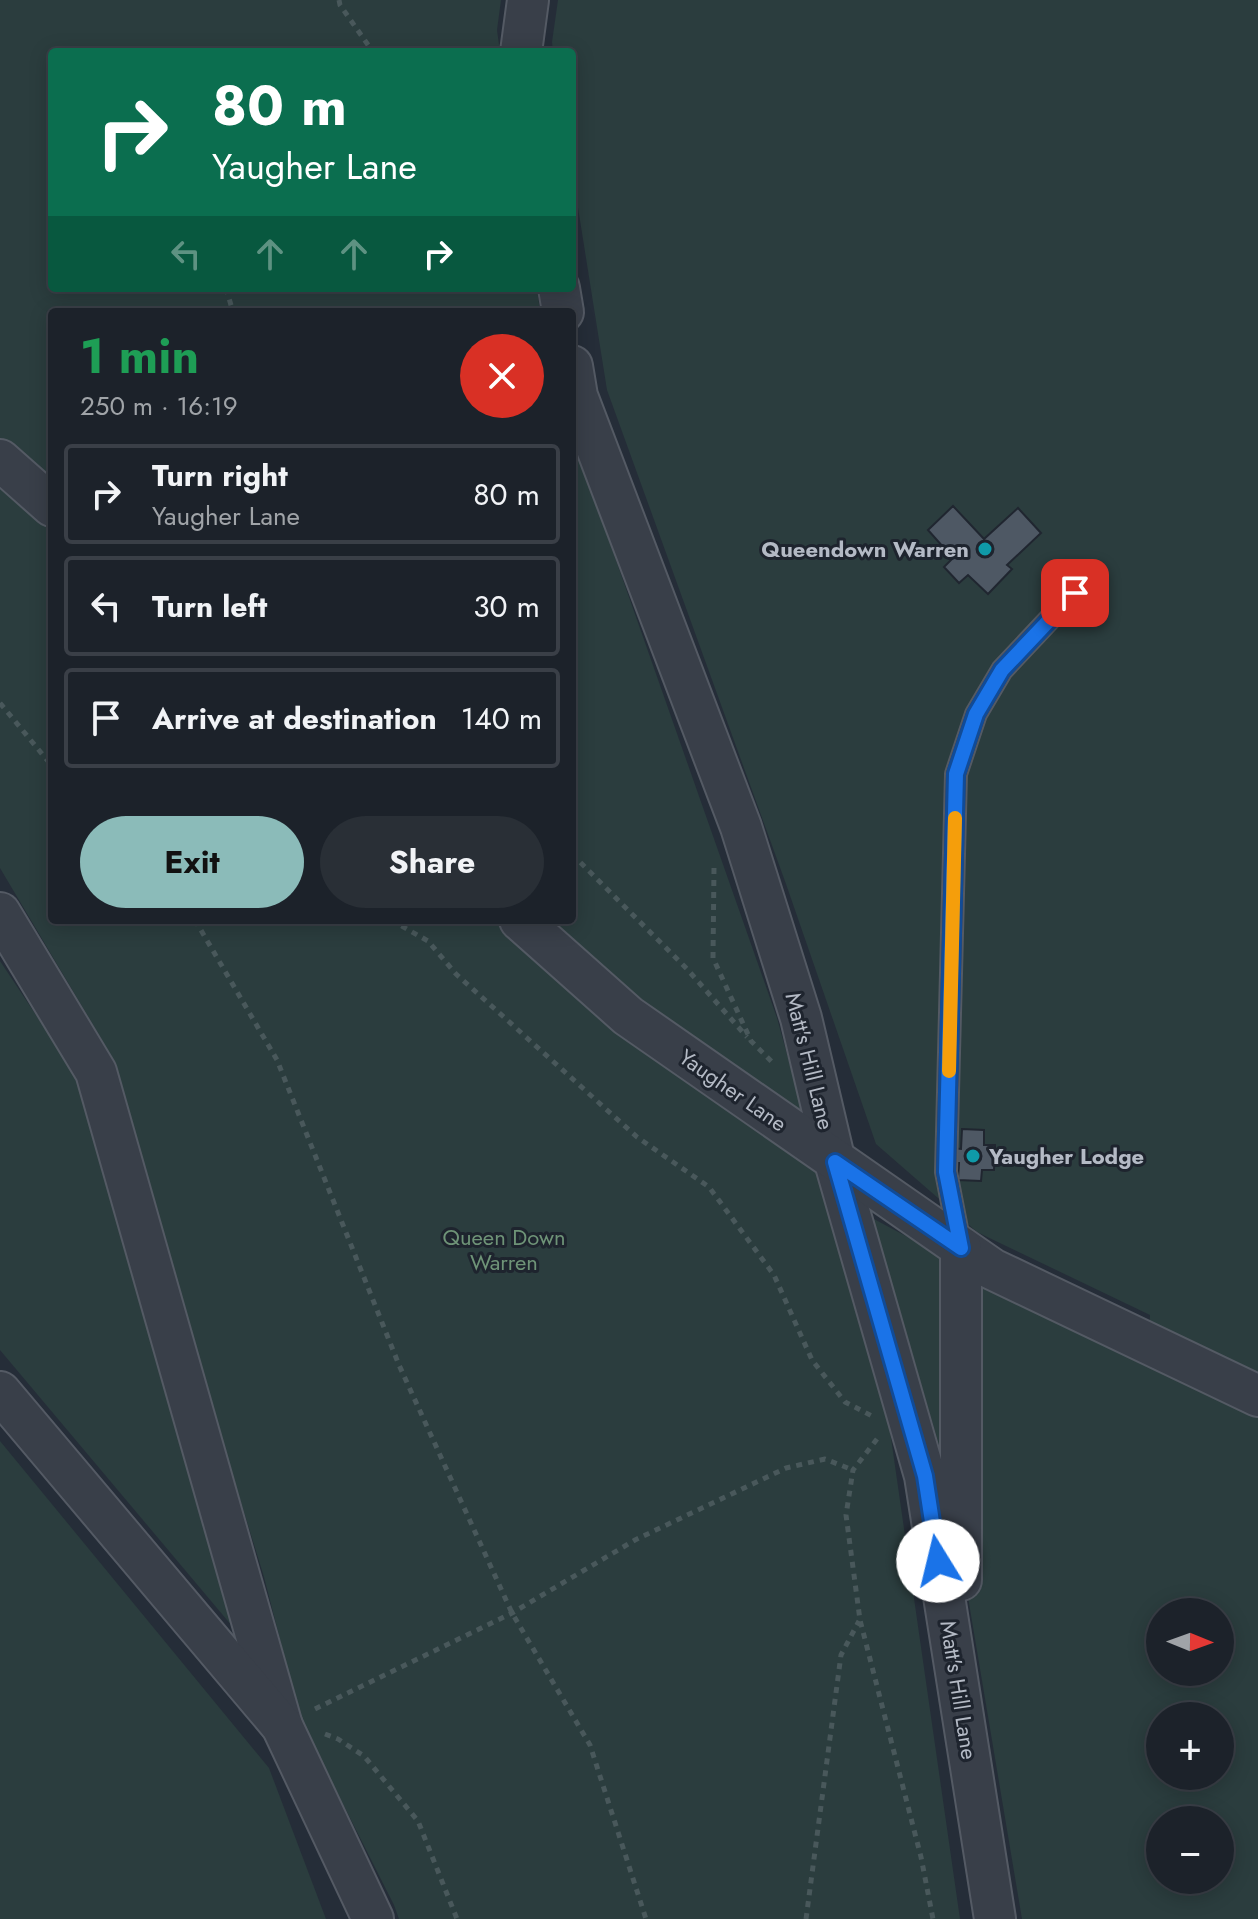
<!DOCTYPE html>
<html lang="en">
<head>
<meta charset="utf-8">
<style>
	:root { --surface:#1c222a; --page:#292f36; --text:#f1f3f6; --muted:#a0a4a8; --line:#3a3f47; --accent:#8bbbb9 }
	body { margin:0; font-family:Jost,sans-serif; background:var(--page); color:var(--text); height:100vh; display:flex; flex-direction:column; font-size:30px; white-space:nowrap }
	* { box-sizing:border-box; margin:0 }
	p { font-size:26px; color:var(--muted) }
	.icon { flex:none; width:44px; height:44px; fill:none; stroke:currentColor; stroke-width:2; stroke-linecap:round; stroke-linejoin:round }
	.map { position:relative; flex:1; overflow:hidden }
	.side { position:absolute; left:48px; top:308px; width:528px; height:616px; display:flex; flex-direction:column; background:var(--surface); border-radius:8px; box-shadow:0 4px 20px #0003,0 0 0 2px var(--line) }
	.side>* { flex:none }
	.top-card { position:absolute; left:48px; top:48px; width:528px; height:244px; border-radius:8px; box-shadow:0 4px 20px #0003,0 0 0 2px var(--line); background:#0b6e4f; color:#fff; overflow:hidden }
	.needle { width:52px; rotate:91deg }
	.controls { position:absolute; left:1146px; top:1598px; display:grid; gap:16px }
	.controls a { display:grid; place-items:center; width:88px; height:88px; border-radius:50%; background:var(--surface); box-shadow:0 4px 20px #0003,0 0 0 2px var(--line); font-size:40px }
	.pin { position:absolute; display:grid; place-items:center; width:68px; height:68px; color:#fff; margin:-34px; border-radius:16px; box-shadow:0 4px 12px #0006 }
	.me { position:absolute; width:88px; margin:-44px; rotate:351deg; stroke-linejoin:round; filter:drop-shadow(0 0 6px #0008) }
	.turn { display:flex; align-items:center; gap:28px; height:168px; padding:0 32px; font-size:36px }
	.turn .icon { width:104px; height:104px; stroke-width:2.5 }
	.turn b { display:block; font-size:56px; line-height:68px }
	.lanes { display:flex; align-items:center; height:76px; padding:0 32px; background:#0003; justify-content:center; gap:40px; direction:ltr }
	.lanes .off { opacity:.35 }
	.round { display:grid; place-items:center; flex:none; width:84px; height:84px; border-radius:42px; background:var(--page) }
	.overview { display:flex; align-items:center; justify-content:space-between; height:136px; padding:0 32px }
	h1 { font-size:48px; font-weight:700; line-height:60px; color:#1e9e55 }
	.primary-button { display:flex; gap:16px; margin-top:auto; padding:16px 32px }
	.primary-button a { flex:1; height:92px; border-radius:48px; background:var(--accent); color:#111; font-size:32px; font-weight:700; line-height:92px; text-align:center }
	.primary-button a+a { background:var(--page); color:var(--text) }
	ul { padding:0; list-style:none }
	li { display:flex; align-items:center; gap:24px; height:100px; margin:0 16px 12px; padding:0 16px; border:4px solid var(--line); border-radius:8px }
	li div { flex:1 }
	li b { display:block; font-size:30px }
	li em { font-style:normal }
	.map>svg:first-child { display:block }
</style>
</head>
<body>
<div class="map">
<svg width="1258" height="1919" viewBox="0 0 1258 1919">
	<rect width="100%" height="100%" fill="#252d38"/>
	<g fill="#2b3d3e" fill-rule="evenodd">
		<path d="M0,0H501L497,30L500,52H52V288H537L540,312H52V920H572V435L777,1018L889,1424L960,1919H399L394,1905L301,1721L264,1577L207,1392L115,1062L0,868Z"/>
		<path d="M558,0H1258V1919H1022L947,1472L872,1218L1148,1365L1150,1315L977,1232L876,1144L786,884L607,390L572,170V52H553L552,42ZM953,506L984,539L1018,508L1041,533L1007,565L1011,569L968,575L959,583L953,558L928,530ZM984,1145L994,1146L982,1170L981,1181L959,1180V1163H951L952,1149ZM1160,1612H1220V1672H1160ZM1160,1716H1220V1776H1160ZM1160,1820H1220V1880H1160Z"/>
		<path d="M0,961L84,1087L243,1639L0,1350Z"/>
		<path d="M0,1441L269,1768L326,1919H0Z"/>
	</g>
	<g fill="#4e5864" stroke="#202630" stroke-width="2">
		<path d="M953,506L984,539L1018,508L1041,533L1007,565L1012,569L988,594L968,575L959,583L944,567L953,558L928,530Z"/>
		<path d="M962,1129L984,1130V1145H995L994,1170H982L981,1181L958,1180L959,1163H951L952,1148L961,1149Z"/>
	</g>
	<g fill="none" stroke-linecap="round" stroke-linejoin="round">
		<defs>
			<path id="lane" d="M960,1244L946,1172L956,774L976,714L1002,670L1093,573"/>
			<g id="street">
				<path d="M521,52L528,0"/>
				<path d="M559,288L563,312"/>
				<path d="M572,366L577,396L741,827L801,1018L835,1162L925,1476L995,1919"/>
				<path d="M0,460L52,506"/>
				<path d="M0,913L96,1072L282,1726"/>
				<path d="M520,920L628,1016L992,1269L1258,1396"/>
				<path d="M0,1392L282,1726L373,1919"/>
				<path d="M961,1580V1248"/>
			</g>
		</defs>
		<use href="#lane" stroke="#545a64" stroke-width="24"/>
		<use href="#street" stroke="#545a64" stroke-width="44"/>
		<g stroke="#49585b" stroke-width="5" stroke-dasharray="6 6" stroke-linecap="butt">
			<path d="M339,0L340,5L373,52"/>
			<path d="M226,288L233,312"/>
			<path d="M0,703L52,766"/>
			<path d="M572,854L687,969L747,1037"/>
			<path d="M714,868L713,958L751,1041L774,1064"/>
			<path d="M195,920L277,1060L399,1365L512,1613L590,1745L646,1919"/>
			<path d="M391,920L428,941L456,974L637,1137L709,1187L774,1275L812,1360L845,1402L872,1416"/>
			<path d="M877,1439L853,1470L846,1515L860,1620L921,1857L933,1919"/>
			<path d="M315,1709L512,1613L635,1540L786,1468L825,1459L853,1470"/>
			<path d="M325,1734L338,1739L364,1756L418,1821L457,1919"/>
			<path d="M806,1919L841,1655L859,1621"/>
		</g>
		<use href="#lane" stroke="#393f49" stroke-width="20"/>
		<use href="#street" stroke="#393f49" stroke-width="40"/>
	</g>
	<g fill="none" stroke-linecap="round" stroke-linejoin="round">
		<defs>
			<path id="route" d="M938,1561L925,1476L835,1162L961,1248L946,1172L956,774L976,714L1002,670L1075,593"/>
		</defs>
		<use href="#route" stroke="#114b97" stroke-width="20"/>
		<use href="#route" stroke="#1a73e8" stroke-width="14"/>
		<path stroke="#f59e0b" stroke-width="14" d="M949,1071L955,818"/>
	</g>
	<g fill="#0f9aa8" stroke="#1e242e" stroke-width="3">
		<circle cx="985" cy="549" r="8"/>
		<circle cx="973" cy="1156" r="8"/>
	</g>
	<g text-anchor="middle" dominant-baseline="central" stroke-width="6" stroke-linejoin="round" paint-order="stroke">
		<g font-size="22" font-weight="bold" fill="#b4bac5" stroke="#1e242e" text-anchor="end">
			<text x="969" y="549">Queendown Warren</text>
			<text x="989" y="1156" text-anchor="start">Yaugher Lodge</text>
		</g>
		<g font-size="22" fill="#b4bac5" stroke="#1e242e">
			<text transform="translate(810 1061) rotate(76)">Matt's Hill Lane</text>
			<text transform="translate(733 1090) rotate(35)">Yaugher Lane</text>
			<text transform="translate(959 1690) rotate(81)">Matt's Hill Lane</text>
		</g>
		<g font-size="22" fill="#6e9377" stroke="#1e242e">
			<text x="504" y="1237">Queen Down<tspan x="504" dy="25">Warren</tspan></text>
		</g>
	</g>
</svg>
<div class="controls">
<a><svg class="needle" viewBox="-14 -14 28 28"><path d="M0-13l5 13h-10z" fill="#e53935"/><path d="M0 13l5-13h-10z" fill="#a0a4a8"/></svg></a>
<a>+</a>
<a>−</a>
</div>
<div class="pin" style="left:1075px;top:593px;background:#d93025"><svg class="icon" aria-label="arrive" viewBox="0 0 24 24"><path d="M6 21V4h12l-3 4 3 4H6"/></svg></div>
<svg class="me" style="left:938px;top:1561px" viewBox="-20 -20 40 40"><circle r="19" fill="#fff"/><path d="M0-13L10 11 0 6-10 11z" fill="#1a73e8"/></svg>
<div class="top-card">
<div class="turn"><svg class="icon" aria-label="right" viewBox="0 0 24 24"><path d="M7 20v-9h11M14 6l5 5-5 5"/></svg><div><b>80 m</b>Yaugher Lane</div></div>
<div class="lanes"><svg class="icon off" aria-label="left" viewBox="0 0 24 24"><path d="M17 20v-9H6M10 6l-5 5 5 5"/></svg><svg class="icon off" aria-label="ahead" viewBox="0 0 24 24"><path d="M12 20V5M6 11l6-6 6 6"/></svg><svg class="icon off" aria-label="ahead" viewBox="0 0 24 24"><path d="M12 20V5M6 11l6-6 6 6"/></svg><svg class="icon" aria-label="right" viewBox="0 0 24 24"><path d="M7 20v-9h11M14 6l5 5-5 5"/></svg></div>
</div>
<section class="side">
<div class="overview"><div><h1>1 min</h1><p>250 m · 16:19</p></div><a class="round" style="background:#d93025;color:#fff"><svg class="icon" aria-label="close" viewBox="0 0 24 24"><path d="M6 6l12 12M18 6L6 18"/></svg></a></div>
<ul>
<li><svg class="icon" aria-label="right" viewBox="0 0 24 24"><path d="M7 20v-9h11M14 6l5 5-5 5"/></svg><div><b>Turn right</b><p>Yaugher Lane</p></div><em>80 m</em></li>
<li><svg class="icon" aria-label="left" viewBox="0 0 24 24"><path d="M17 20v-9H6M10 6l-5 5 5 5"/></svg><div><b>Turn left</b></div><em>30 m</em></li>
<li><svg class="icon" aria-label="arrive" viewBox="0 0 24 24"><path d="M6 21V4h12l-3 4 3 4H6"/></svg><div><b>Arrive at destination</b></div><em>140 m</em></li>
</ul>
<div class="primary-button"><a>Exit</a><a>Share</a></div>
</section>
</div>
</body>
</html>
